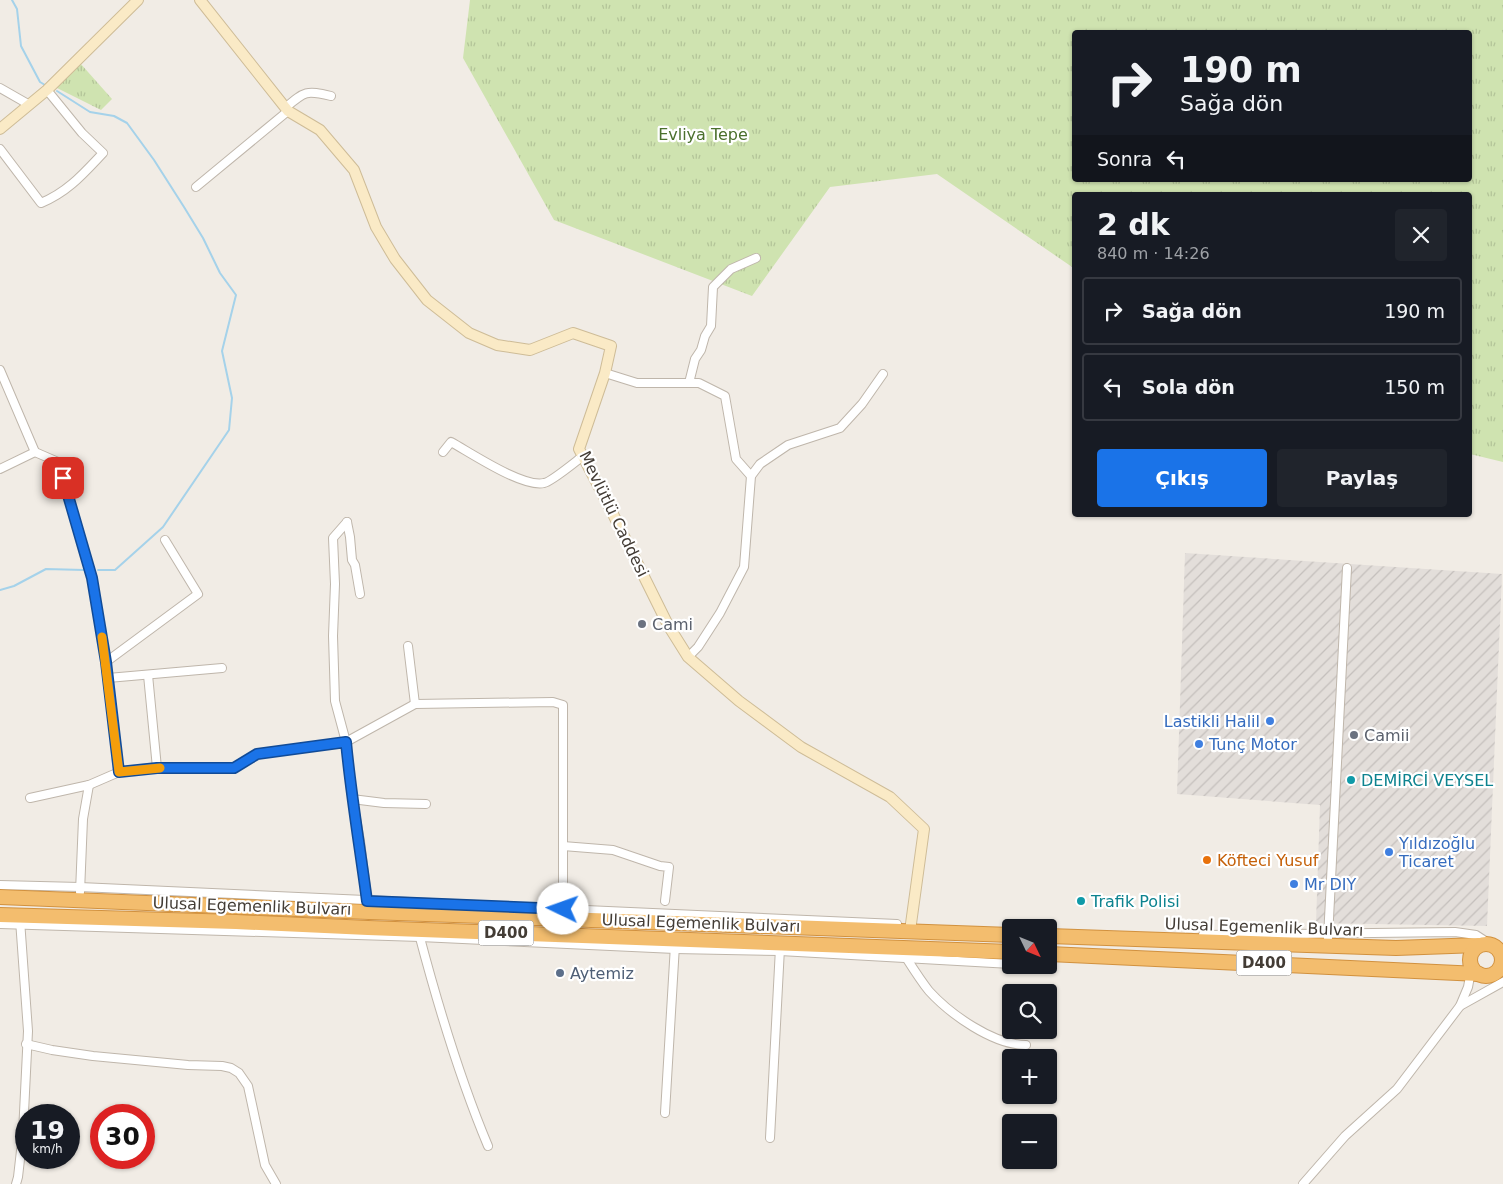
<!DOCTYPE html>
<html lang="tr">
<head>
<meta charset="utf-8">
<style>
	:root { --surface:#171b24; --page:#20242c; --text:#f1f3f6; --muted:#9ea1a6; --line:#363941; --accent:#1a73e8 }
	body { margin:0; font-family:"DejaVu Sans",sans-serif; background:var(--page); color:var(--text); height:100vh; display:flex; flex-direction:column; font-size:19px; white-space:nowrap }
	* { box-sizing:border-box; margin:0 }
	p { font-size:16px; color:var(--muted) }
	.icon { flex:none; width:28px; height:28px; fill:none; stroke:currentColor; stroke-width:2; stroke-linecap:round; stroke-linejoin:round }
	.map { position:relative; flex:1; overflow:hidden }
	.panel { position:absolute; left:1072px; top:192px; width:400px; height:325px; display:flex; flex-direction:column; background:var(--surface); border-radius:5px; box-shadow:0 1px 4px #0004 }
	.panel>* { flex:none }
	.top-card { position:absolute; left:1072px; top:30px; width:400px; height:152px; border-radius:5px; box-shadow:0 1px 4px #0004; background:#171b24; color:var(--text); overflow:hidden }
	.needle { width:32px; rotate:133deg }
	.fabs { position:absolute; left:1002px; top:919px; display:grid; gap:10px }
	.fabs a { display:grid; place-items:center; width:55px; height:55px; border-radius:5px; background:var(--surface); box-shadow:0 1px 4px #0004; font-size:25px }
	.speed { position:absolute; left:15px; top:1104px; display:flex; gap:10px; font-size:25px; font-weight:700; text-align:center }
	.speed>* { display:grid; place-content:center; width:65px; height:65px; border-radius:50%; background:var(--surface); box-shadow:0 1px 4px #0004; line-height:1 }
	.speed small { font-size:12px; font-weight:400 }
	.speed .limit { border:8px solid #d22; background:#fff; color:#111 }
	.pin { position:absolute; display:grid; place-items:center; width:42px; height:42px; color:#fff; margin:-21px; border-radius:10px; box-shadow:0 2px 8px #0006 }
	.me { position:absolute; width:55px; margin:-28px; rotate:273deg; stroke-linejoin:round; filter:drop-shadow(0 0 4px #0008) }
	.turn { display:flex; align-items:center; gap:18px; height:105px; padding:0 25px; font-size:22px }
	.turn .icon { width:65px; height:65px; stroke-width:2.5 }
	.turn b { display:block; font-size:35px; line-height:42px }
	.then { display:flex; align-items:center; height:48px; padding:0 25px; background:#0003; gap:10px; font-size:19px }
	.round { display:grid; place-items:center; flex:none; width:52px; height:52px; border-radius:5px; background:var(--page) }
	.headline { display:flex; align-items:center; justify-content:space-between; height:85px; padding:0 25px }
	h1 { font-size:30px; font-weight:600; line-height:38px }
	.button { display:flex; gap:10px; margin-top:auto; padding:10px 25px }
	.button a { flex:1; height:58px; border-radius:5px; background:var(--accent); color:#fff; font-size:20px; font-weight:600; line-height:58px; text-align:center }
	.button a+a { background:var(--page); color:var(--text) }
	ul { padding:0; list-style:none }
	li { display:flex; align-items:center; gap:15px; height:68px; margin:0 10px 8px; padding:0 15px; border:2px solid var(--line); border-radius:5px }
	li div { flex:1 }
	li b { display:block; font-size:19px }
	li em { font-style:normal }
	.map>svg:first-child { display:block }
</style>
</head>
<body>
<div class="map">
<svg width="1503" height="1184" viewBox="0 0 1503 1184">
	<defs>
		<pattern id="industrial-furrows" width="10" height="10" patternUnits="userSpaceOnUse" patternTransform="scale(1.25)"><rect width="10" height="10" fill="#e3deda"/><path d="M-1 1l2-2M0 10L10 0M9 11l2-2" fill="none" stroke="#c4bfbc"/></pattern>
		<pattern id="park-tufts" width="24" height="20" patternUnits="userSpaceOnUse" patternTransform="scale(1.25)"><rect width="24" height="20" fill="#cfe3b0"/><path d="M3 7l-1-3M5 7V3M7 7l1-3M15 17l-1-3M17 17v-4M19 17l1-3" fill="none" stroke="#b3c498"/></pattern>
	</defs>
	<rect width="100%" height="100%" fill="#f1ece5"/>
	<path fill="url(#industrial-furrows)" d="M1185,553L1502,574L1487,926L1316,923L1320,805L1177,794Z"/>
	<g fill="url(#park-tufts)" fill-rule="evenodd">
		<path d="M470,0H1503V462L1470,454V195H1075V269L937,174L830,187L752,296L554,220L463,58ZM1075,32H1470V180H1075Z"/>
		<path d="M80,63L112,99L101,110L55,87Z"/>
	</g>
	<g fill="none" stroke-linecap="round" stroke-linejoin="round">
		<g stroke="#a5d2ea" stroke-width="2">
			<path d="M12,0L17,9L21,46L40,82L45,85"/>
			<path d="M57,91L90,112L114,116L127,123L154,160L184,207L203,238L220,273L236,295L222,351L232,398L229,430L163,527L115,570H98"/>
			<path d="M0,590L14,586L46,569L84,570"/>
		</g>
		<defs>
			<g id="street">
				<path d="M0,88L28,104"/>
				<path d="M285,108C305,91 306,90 331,96"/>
				<path d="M0,149L41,203C68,192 84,173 103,153L82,133L47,90"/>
				<path d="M196,187L288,111"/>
				<path d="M0,370L35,452L58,462L92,577L106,662L119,772"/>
				<path d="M605,373L637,383H699L725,396L736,459L751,476"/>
				<path d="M689,383L695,359L701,350L705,336L711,326L713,287L731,269L756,258"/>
				<path d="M443,452L451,442C471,453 523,488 544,483C551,482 575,462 583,456"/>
				<path d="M0,469L35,452"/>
				<path d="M347,522L350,537L352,560L355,565L360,594"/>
				<path d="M408,646L415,704"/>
				<path d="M688,657L698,647L720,613L744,567L751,476L760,464L788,445L840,428L862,404L883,374"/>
				<path d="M106,662L198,594L165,540"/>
				<path d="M148,675L157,768"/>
				<path d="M108,678L222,668"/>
				<path d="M30,798L89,785L119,772L157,768H234L257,754L346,742L335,701L333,636L335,584L333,538L347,522"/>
				<path d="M352,799L384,803L426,804"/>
				<path d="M563,846L613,850L660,866L669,867L665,901"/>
				<path d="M0,885L80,887L897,924"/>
				<path d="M80,892L83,819L89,785"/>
				<path d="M368,905L360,841L351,790L346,742L415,704L553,702L563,705V909"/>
				<path d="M0,924L420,937L675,949L780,951L1011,964"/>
				<path d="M419,934C438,1006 459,1077 488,1146"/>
				<path d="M1203,935L1455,932L1476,935L1493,946"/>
				<path d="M1328,938L1347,568"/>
				<path d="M907,959C914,970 921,981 929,991C950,1014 993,1045 1026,1045"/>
				<path d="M1460,1006L1503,982"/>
				<path d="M26,1044L52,1050L93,1056L188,1065L222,1066L231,1068L239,1073L248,1086L265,1165L276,1184"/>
				<path d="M665,1113L675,945"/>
				<path d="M770,1138L780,948"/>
				<path d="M16,1184L18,1177L23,1133L28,1031L20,920"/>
				<path d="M1303,1184L1345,1136L1397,1089L1460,1006L1468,987L1471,971"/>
			</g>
			<g id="secondary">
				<path d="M200,0L288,111L320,130L354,170L376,227L395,259L427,300L469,333L497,345L530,350L573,333L611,346L605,373L579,449L611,510L668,625L688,657L739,701L801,747L890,797L924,829L910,931"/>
				<path d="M0,129L47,90L138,0"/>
			</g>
			<g id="highway">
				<path d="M0,897L369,912L1011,935"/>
				<path d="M0,915L236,922L368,928L1011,952"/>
				<path d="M1049,936L1396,948L1479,945"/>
				<circle cx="1486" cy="960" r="16"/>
				<path d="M1049,954L1479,974"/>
			</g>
		</defs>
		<use href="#street" stroke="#bfb6ab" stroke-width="10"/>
		<use href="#secondary" stroke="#cebc97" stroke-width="12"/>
		<use href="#highway" stroke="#d1913f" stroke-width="16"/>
		<use href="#street" stroke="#fff" stroke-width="8"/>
		<use href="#secondary" stroke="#faeac6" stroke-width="10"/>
		<use href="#highway" stroke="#f3bd6e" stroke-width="14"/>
	</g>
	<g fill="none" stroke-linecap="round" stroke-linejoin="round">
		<defs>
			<path id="route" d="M63,478L92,578L106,662L119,772L157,768H234L257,754L346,742C351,795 360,848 367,901L563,909"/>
		</defs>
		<use href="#route" stroke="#114b97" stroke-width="12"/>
		<use href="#route" stroke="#1a73e8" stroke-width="9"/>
		<path stroke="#f59e0b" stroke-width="9" d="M102,637L119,772L160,768"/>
	</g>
	<g fill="#6b7280" stroke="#fff" stroke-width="2">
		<circle cx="642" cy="624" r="5"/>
		<circle cx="1354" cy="735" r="5"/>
	</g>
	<g fill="#3f7fe0" stroke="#fff" stroke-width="2">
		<circle cx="1270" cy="721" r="5"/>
		<circle cx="1199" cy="744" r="5"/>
		<circle cx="1389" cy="852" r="5"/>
		<circle cx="1294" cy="884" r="5"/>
	</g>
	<g fill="#0f9aa8" stroke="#fff" stroke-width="2">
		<circle cx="1351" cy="780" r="5"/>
		<circle cx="1081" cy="901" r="5"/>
	</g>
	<circle fill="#e8710a" stroke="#fff" stroke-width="2" cx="1207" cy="860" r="5"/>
	<circle fill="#5c6f8a" stroke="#fff" stroke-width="2" cx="560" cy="973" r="5"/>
	<g text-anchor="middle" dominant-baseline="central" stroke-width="4.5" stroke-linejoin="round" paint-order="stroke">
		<g fill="#fff" stroke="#7b7672" stroke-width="1">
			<rect x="478.5" y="920.5" width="55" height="25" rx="4"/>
			<rect x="1236.5" y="950.5" width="55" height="25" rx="4"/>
		</g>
		<g font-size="15" font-weight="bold" fill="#433c35">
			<text x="506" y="933">D400</text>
			<text x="1264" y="963">D400</text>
		</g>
		<g font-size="16" fill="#4b702d" stroke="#fff">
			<text x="703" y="134">Evliya Tepe</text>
		</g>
		<g font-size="16" fill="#433c35" stroke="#fff">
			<text transform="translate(614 514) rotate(64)">Mevlütlü Caddesi</text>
			<text transform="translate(252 906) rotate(2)">Ulusal Egemenlik Bulvarı</text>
			<text transform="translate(701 923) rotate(2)">Ulusal Egemenlik Bulvarı</text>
			<text transform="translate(1264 927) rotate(2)">Ulusal Egemenlik Bulvarı</text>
		</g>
		<g font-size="16" fill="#5b616d" stroke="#fff" text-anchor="start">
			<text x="652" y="624">Cami</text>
			<text x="1364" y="735">Camii</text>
		</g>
		<g font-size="16" fill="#366cbe" stroke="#fff" text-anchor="start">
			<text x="1260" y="721" text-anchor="end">Lastikli Halil</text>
			<text x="1209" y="744">Tunç Motor</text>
			<text x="1399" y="843">Yıldızoğlu<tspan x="1399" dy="18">Ticaret</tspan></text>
			<text x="1304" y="884">Mr DIY</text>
		</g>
		<g font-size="16" fill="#0d838f" stroke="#fff" text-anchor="start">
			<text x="1361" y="780">DEMİRCİ VEYSEL</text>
			<text x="1091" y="901">Trafik Polisi</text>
		</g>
		<g font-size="16" fill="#c56008" stroke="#fff" text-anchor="start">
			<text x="1217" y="860">Köfteci Yusuf</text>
		</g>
		<g font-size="16" fill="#4e5e75" stroke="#fff" text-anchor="start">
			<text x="570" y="973">Aytemiz</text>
		</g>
	</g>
</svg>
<div class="fabs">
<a><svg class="needle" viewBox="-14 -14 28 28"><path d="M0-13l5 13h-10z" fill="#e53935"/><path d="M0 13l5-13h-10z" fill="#9ea1a6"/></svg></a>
<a><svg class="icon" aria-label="search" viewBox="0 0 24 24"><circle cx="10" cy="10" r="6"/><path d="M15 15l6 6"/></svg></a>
<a>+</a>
<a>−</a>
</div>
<div class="speed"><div>19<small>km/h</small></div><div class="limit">30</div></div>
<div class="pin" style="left:63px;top:478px;background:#d93025"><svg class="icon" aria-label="arrive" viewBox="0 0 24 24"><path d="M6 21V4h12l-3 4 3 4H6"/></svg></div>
<svg class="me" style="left:563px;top:909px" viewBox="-20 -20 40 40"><circle r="19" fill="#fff"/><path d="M0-13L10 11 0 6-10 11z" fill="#1a73e8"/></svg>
<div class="top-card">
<div class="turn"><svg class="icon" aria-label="right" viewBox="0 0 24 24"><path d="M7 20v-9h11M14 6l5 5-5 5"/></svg><div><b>190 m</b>Sağa dön</div></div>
<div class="then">Sonra<svg class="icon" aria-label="left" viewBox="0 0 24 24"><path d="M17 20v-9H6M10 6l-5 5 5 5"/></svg></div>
</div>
<section class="panel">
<div class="headline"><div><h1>2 dk</h1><p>840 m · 14:26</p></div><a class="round"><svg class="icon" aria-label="close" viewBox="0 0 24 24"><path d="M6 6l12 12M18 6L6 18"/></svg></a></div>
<ul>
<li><svg class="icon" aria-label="right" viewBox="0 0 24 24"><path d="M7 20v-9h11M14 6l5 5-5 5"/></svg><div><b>Sağa dön</b></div><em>190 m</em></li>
<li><svg class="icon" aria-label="left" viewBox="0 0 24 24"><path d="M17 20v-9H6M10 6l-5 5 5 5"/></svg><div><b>Sola dön</b></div><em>150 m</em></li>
</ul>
<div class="button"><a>Çıkış</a><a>Paylaş</a></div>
</section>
</div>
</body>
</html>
